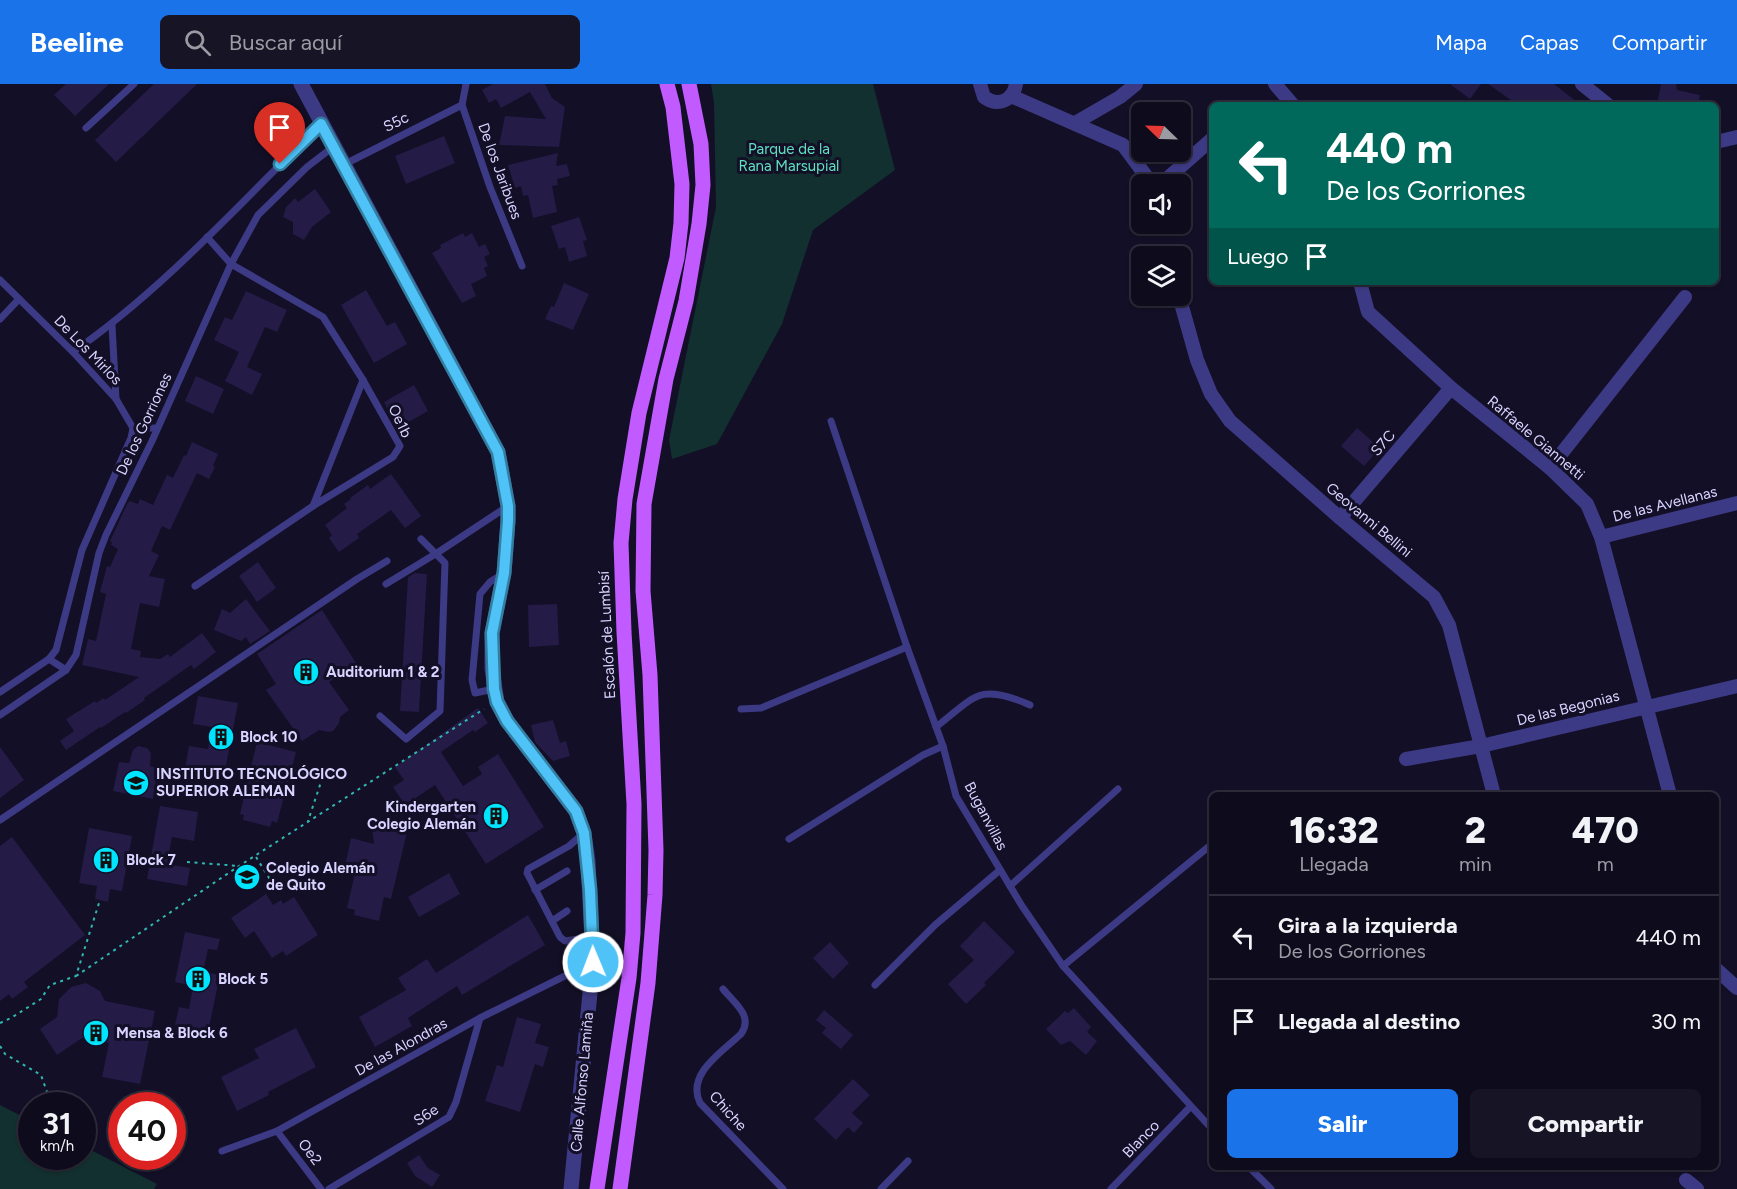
<!DOCTYPE html>
<html lang="es">
<head>
<meta charset="utf-8">
<style>
	:root { --surface:#0e0b1c; --page:#171425; --text:#f1f3f6; --muted:#9b9ba3; --line:#2e2b3b; --accent:#1a73e8 }
	body { margin:0; font-family:Figtree,sans-serif; background:var(--page); color:var(--text); height:100vh; display:flex; flex-direction:column; font-size:22px; white-space:nowrap }
	* { box-sizing:border-box; margin:0 }
	p { font-size:20px; color:var(--muted) }
	.icon { flex:none; width:33px; height:33px; fill:none; stroke:currentColor; stroke-width:2; stroke-linecap:round; stroke-linejoin:round }
	.map { position:relative; flex:1; overflow:hidden }
	.side { position:absolute; left:1209px; top:708px; width:510px; height:378px; display:flex; flex-direction:column; background:var(--surface); border-radius:9px; box-shadow:0 2px 4px #0004,0 0 0 2px var(--line) }
	.side>* { flex:none }
	.hud { position:absolute; left:1209px; top:18px; width:510px; height:183px; border-radius:9px; box-shadow:0 2px 4px #0004,0 0 0 2px var(--line); background:#00695c; color:#fff; overflow:hidden }
	.needle { width:39px; rotate:293deg }
	.tools { position:absolute; left:1131px; top:18px; display:grid; gap:12px }
	.tools a { display:grid; place-items:center; width:60px; height:60px; border-radius:9px; background:var(--surface); box-shadow:0 2px 4px #0004,0 0 0 2px var(--line); font-size:30px }
	.speed { position:absolute; left:18px; top:1008px; display:flex; gap:12px; font-size:30px; font-weight:700; text-align:center }
	.speed>* { display:grid; place-content:center; width:78px; height:78px; border-radius:50%; background:var(--surface); box-shadow:0 2px 4px #0004,0 0 0 2px var(--line); line-height:1 }
	.speed small { font-size:15px; font-weight:400 }
	.speed .limit { border:9px solid #d22; background:#fff; color:#111 }
	.pin { position:absolute; display:grid; place-items:center; width:51px; height:51px; color:#fff; margin:-62px -26px; border-radius:50% 50% 50% 0; rotate:-45deg; box-shadow:0 0 6px #0007 }
	.pin .icon { rotate:45deg }
	.me { position:absolute; width:66px; margin:-33px; rotate:359deg; stroke-linejoin:round; filter:drop-shadow(0 0 4px #0008) }
	.turn { display:flex; align-items:center; gap:21px; height:126px; padding:0 18px; font-size:27px }
	.turn .icon { width:78px; height:78px; stroke-width:2.5 }
	.turn b { display:block; font-size:42px; line-height:51px }
	.then { display:flex; align-items:center; height:57px; padding:0 18px; background:#0003; gap:12px; font-size:22px }
	.eta { display:flex; justify-content:space-evenly; align-items:center; height:102px; text-align:center }
	.eta b { font-size:36px; font-weight:800; line-height:42px }
	.action { display:flex; gap:12px; margin-top:auto; padding:12px 18px }
	.action a { flex:1; height:69px; border-radius:9px; background:var(--accent); color:#fff; font-size:24px; font-weight:800; line-height:69px; text-align:center }
	.action a+a { background:var(--page); color:var(--text) }
	ul { padding:0; list-style:none }
	li { display:flex; align-items:center; gap:18px; height:84px; padding:0 18px; border-top:2px solid var(--line) }
	li div { flex:1 }
	li b { display:block; font-size:22px }
	li em { font-style:normal }
	header { display:flex; align-items:center; gap:36px; box-sizing:border-box; height:84px; padding:0 30px; background:var(--accent); color:#fff }
	header strong { font-size:28px }
	nav { display:flex; gap:33px; margin-inline-start:auto; font-size:21px }
	.search { width:420px; height:54px; background:var(--page); display:flex; align-items:center; gap:15px; box-sizing:border-box; padding:0 21px; border-radius:9px; color:var(--muted); font-size:22px }
	.map>svg:first-child { display:block }
</style>
</head>
<body>
<header>
<strong>Beeline</strong>
<div class="search"><svg class="icon" aria-label="search" viewBox="0 0 24 24"><circle cx="10" cy="10" r="6"/><path d="M15 15l6 6"/></svg>Buscar aquí</div>
<nav><a>Mapa</a><a>Capas</a><a>Compartir</a></nav>
</header>
<div class="map">
<svg width="1737" height="1105" viewBox="0 0 1737 1105">
	<rect width="100%" height="100%" fill="#130f26"/>
	<g fill="#12302f">
		<path d="M711,0H873L895,86L813,146L782,240L717,360L672,375L669,356L716,123L714,19Z"/>
		<path d="M0,1021L31,1037L32,1072H82L83,1062L157,1100L154,1105H0Z"/>
	</g>
	<g fill="#241b47">
		<path d="M66,0H109L75,32L54,11Z"/>
		<path d="M154,0H197L116,78L95,56Z"/>
		<path d="M493,0H545L552,14L565,23L559,63L499,61L505,32L546,35L530,8L501,24L496,15L489,19L482,6Z"/>
		<path d="M1450,0H1481L1470,15Z"/>
		<path d="M1488,0H1554L1581,21H1518Z"/>
		<path d="M1661,0H1676L1677,6L1700,11L1698,21H1657Z"/>
		<path d="M444,52L455,79L406,100L395,72Z"/>
		<path d="M558,69L556,82L567,80L570,92L557,95L558,101L552,102L557,128L533,134L528,111L523,112L521,102L515,104L508,81Z"/>
		<path d="M315,105L331,128L312,143L304,156L293,150V138L283,133L286,123L295,114L298,118Z"/>
		<path d="M579,133L587,156L583,157L587,172L569,178L565,163L559,165L551,142Z"/>
		<path d="M463,149L465,153L472,149L479,163L485,160L490,170L484,173L488,182L484,184L487,192L471,200L476,212L462,219L432,169L441,164L440,161Z"/>
		<path d="M564,199L589,210L573,246L545,235L551,222L554,223Z"/>
		<path d="M366,206L387,242L395,238L407,260L374,279L341,221Z"/>
		<path d="M246,207L287,226L277,248L265,243L247,283L262,290L252,311L225,297L239,268L214,256L225,233L232,236Z"/>
		<path d="M196,292L224,305L213,330L185,317Z"/>
		<path d="M414,301L428,327L398,344L384,318Z"/>
		<path d="M1357,344L1380,364L1364,382L1341,362Z"/>
		<path d="M192,358L218,370L213,382L215,383L209,395L197,389L170,446L162,442L151,467L159,471L149,492L165,495L159,523L140,519L131,565L141,567L140,573L160,575L168,570L170,573L202,549L216,568L194,585L191,581L144,614L145,616L126,629L125,628L101,644L100,643L66,666L60,657L74,647L66,635L95,617L96,619L104,614L105,616L139,593L82,581L88,555L96,557L106,510L100,508L107,482L110,483L118,465L111,461L112,458L110,457L127,420L130,417L138,420L140,415L153,421L167,391L173,394L184,371L186,372Z"/>
		<path d="M391,390L421,432L405,444L391,426L357,450L359,454L339,468L329,454L332,451L325,441L347,424L344,420L351,415L350,414L368,401L370,405Z"/>
		<path d="M258,478L276,504L257,518L239,492Z"/>
		<path d="M415,489L427,490L419,628L400,627L408,493Z"/>
		<path d="M246,515L270,547L250,560L246,553L241,557L214,546L222,525L230,529Z"/>
		<path d="M557,520L559,561L529,563L528,521Z"/>
		<path d="M322,526L356,579L329,598L349,626L340,633L339,639L333,647L328,648L319,646L302,657L266,606L276,600L257,570Z"/>
		<path d="M198,612L238,619L224,692L185,685L189,662L208,665L212,643L193,640Z"/>
		<path d="M478,624L488,639L475,648L473,646L441,668L463,702L482,690L478,683L498,670L544,743L486,780L435,701L405,721L393,703L404,696L395,683Z"/>
		<path d="M553,636L560,659L566,657L570,672L553,677L535,658L531,641Z"/>
		<path d="M257,658L296,668L277,739L272,737L270,743L243,736L244,731L240,730Z"/>
		<path d="M138,662L147,664L151,669L150,682L158,684L153,715L113,707L119,678L129,679L133,666Z"/>
		<path d="M0,663L24,696L0,714Z"/>
		<path d="M160,722L198,728L194,757L172,753L167,780L190,784L187,802L147,795Z"/>
		<path d="M372,742L384,745L385,742L407,748L391,815L384,813L379,837L354,831L355,826L347,824L355,789L344,787L351,754L374,760Z"/>
		<path d="M89,744L132,752L122,807L110,805L108,818L95,815L97,802L79,799Z"/>
		<path d="M12,753L85,851L24,898L28,903L12,915L9,910L0,917V762Z"/>
		<path d="M449,789L460,810L419,833L408,813Z"/>
		<path d="M266,810L273,821L281,816L283,820L294,813L318,851L286,872L283,867L272,874L254,847L245,854L231,834Z"/>
		<path d="M528,831L545,861L462,911L457,902L408,934L412,942L375,963L359,933L406,906L398,894L427,875L436,889Z"/>
		<path d="M984,837L1015,868L984,899L986,901L966,920L948,900L974,876L960,862Z"/>
		<path d="M185,848L220,855L217,866L208,865L203,888L220,891L208,948L175,941L179,923L189,925L193,902L175,898Z"/>
		<path d="M830,858L849,879L833,895L813,874Z"/>
		<path d="M86,899L100,907L105,917L155,927L140,1000L102,993L109,959L82,954L57,971L40,945L57,933L59,915L71,903Z"/>
		<path d="M1074,924L1091,943L1087,948L1097,957L1086,971L1070,957L1061,961L1046,945L1065,927L1068,929Z"/>
		<path d="M824,926L853,951L841,965L822,949L826,944L816,936Z"/>
		<path d="M517,933L541,940L535,959L549,963L543,983L535,980L520,1028L485,1017L497,981L503,983Z"/>
		<path d="M296,944L316,983L268,1008L269,1011L237,1027L221,993L259,974L254,965Z"/>
		<path d="M853,995L870,1011L852,1029L863,1039L854,1049L848,1043L836,1056L814,1035Z"/>
		<path d="M419,1071L428,1084L440,1091L432,1103L415,1092L407,1079Z"/>
	</g>
	<g fill="none" stroke-linecap="round" stroke-linejoin="round">
		<g stroke="#2fb8b0" stroke-width="2" stroke-dasharray="3 4.5" stroke-linecap="butt">
			<path d="M295,687L323,692L308,737"/>
			<path d="M256,773L271,797"/>
			<path d="M187,778L239,782"/>
			<path d="M76,892L239,782L484,625"/>
			<path d="M0,939L11,934L41,915L50,901L76,892L99,819"/>
			<path d="M0,962L5,970L41,991L47,1008"/>
		</g>
		<g stroke="#3d3a85" stroke-width="7">
			<path d="M466,0L462,21L490,103L522,182"/>
			<path d="M86,44L134,0"/>
			<path d="M345,80L462,21"/>
			<path d="M0,196L73,268L116,315L133,344"/>
			<path d="M0,235L19,215"/>
			<path d="M112,241L116,315"/>
			<path d="M73,268C165,204 241,118 321,40"/>
			<path d="M831,337L907,563L943,662L956,712L1022,822L1063,882L1212,1045"/>
			<path d="M133,344H157"/>
			<path d="M313,422L363,296"/>
			<path d="M386,500L437,469L508,422"/>
			<path d="M195,502L313,422L393,373L400,362L363,296L323,233L231,180L207,153"/>
			<path d="M49,575L66,586"/>
			<path d="M494,605L475,609L472,596L480,510L490,498L501,491"/>
			<path d="M0,608L49,575L56,566L82,466L131,354L133,344"/>
			<path d="M741,625L761,624L907,563"/>
			<path d="M0,631L66,586L76,571L99,469L106,451L152,357L231,180L258,131L307,83L333,63"/>
			<path d="M380,632L406,655L440,627L445,479L421,455"/>
			<path d="M936,643C975,613 978,598 1030,621"/>
			<path d="M0,736L357,495L387,477"/>
			<path d="M584,749L569,762L528,785L527,789L560,853L565,857L592,853"/>
			<path d="M789,755L923,671L943,662"/>
			<path d="M1010,802L1118,705"/>
			<path d="M535,806L567,787"/>
			<path d="M552,837L567,827"/>
			<path d="M1063,882L1212,760"/>
			<path d="M875,901L935,841L1000,786"/>
			<path d="M723,905C734,919 754,932 741,950C722,968 686,990 700,1019L783,1105"/>
			<path d="M277,1047L321,1105"/>
			<path d="M222,1067L277,1047L480,934L591,879"/>
			<path d="M1249,1083L1271,1105"/>
			<path d="M329,1105L449,1033L456,1018L480,934"/>
			<path d="M881,1105L908,1077"/>
			<path d="M1111,1105L1190,1023"/>
		</g>
		<g stroke="#3d3a85" stroke-width="14">
			<path d="M980,0L984,13C998,23 1013,17 1016,0"/>
			<path d="M1275,0L1293,21"/>
			<path d="M1582,0L1608,21"/>
			<path d="M1011,12L1123,61L1152,100"/>
			<path d="M1075,39L1120,13L1136,0"/>
			<path d="M1716,58L1737,53"/>
			<path d="M1161,100L1212,55"/>
			<path d="M1360,198L1368,228L1451,304L1550,384L1587,420L1601,453L1670,711"/>
			<path d="M1179,212L1197,276L1211,310L1230,337L1340,434L1434,513L1449,541L1494,711"/>
			<path d="M1550,384L1685,213"/>
			<path d="M1340,434L1451,304"/>
			<path d="M1601,453L1737,419"/>
			<path d="M1406,675L1481,662L1737,602"/>
			<path d="M1716,885L1737,904"/>
			<path d="M1686,1096L1697,1105"/>
		</g>
		<path stroke="#3d3a85" stroke-width="15" d="M301,0L498,368L508,422V437L504,489L492,549V585L497,618L507,637L576,727L584,749L588,777L593,878L571,1105"/>
		<g stroke="#c25bff" stroke-width="15">
			<path d="M597,1105L629,894L633,849L634,720L624,548L621,459L625,415L639,329L677,174L681,139L682,100L673,23L667,0"/>
			<path d="M620,1105L648,899L655,811L656,766L650,591L643,507L644,420L666,295L686,217L699,140L703,101L701,60L689,0"/>
		</g>
	</g>
	<g fill="none" stroke-linecap="round" stroke-linejoin="round">
		<defs>
			<path id="route" d="M280,80L321,40L498,368L508,422V437L504,489L492,549L494,605L497,618L507,637L576,727L584,749L590,806L593,878"/>
		</defs>
		<use href="#route" stroke="#337fa1" stroke-width="15"/>
		<use href="#route" stroke="#4fc3f7" stroke-width="10"/>
	</g>
	<defs>
		<symbol id="building-disc" viewBox="-11 -11 22 22"><circle r="9.5" fill="#00e5ff" stroke="#130f26"/><path d="M-4-6H4V6H1V3H-1V6H-4ZM-2.5-4.3h1.7v1.8h-1.7ZM.8-4.3h1.7v1.8H.8ZM-2.5-1h1.7V.8h-1.7ZM.8-1h1.7V.8H.8Z" fill="#111"/></symbol>
		<symbol id="university-disc" viewBox="-11 -11 22 22"><circle r="9.5" fill="#00e5ff" stroke="#130f26"/><path d="M0-5L7-2L0 1L-7-2ZM-4 1L0 2.5L4 1V4Q0 6-4 4Z" fill="#111"/></symbol>
		<symbol id="school-disc" viewBox="-11 -11 22 22"><circle r="9.5" fill="#00e5ff" stroke="#130f26"/><path d="M0-5L7-2L0 1L-7-2ZM-4 1L0 2.5L4 1V4Q0 6-4 4Z" fill="#111"/></symbol>
	</defs>
	<g fill-rule="evenodd">
		<use href="#building-disc" x="291" y="573" width="30" height="30"/>
		<use href="#building-disc" x="206" y="638" width="30" height="30"/>
		<use href="#university-disc" x="121" y="684" width="30" height="30"/>
		<use href="#building-disc" x="481" y="717" width="30" height="30"/>
		<use href="#building-disc" x="91" y="761" width="30" height="30"/>
		<use href="#school-disc" x="232" y="778" width="30" height="30"/>
		<use href="#building-disc" x="183" y="880" width="30" height="30"/>
		<use href="#building-disc" x="81" y="934" width="30" height="30"/>
	</g>
	<g text-anchor="middle" dominant-baseline="central" stroke-width="6" stroke-linejoin="round" paint-order="stroke">
		<g font-size="15" fill="#d9d4ff" stroke="#130f26">
			<text transform="translate(396 38) rotate(-26)">S5c</text>
			<text transform="translate(500 87) rotate(70)">De los Jaribues</text>
			<text transform="translate(88 266) rotate(46)">De Los Mirlos</text>
			<text transform="translate(400 337) rotate(64)">Oe1b</text>
			<text transform="translate(144 340) rotate(-65)">De los Gorriones</text>
			<text transform="translate(1536 354) rotate(40)">Raffaele Giannetti</text>
			<text transform="translate(1383 359) rotate(-49)">S7C</text>
			<text transform="translate(1665 420) rotate(-14)">De las Avellanas</text>
			<text transform="translate(1369 436) rotate(40)">Geovanni Bellini</text>
			<text transform="translate(607 551) rotate(-93)">Escalón de Lumbisí</text>
			<text transform="translate(1568 624) rotate(-14)">De las Begonias</text>
			<text transform="translate(986 732) rotate(62)">Buganvillas</text>
			<text transform="translate(401 963) rotate(-29)">De las Alondras</text>
			<text transform="translate(582 998) rotate(-85)">Calle Alfonso Lamiña</text>
			<text transform="translate(728 1027) rotate(48)">Chiche</text>
			<text transform="translate(426 1031) rotate(-33)">S6e</text>
			<text transform="translate(1141 1055) rotate(-46)">Blanco</text>
			<text transform="translate(310 1068) rotate(53)">Oe2</text>
		</g>
		<g font-size="15" fill="#5fe0c0" stroke="#130f26">
			<text x="789" y="65">Parque de la<tspan x="789" dy="17">Rana Marsupial</tspan></text>
		</g>
		<g font-size="15" font-weight="bold" fill="#d9d4ff" stroke="#130f26" text-anchor="start">
			<text x="326" y="588">Auditorium 1 &amp; 2</text>
			<text x="240" y="653">Block 10</text>
			<text x="156" y="690">INSTITUTO TECNOLÓGICO<tspan x="156" dy="17">SUPERIOR ALEMAN</tspan></text>
			<text x="476" y="723" text-anchor="end">Kindergarten<tspan x="476" dy="17">Colegio Alemán</tspan></text>
			<text x="126" y="776">Block 7</text>
			<text x="266" y="784">Colegio Alemán<tspan x="266" dy="17">de Quito</tspan></text>
			<text x="218" y="895">Block 5</text>
			<text x="116" y="949">Mensa &amp; Block 6</text>
		</g>
	</g>
</svg>
<div class="tools">
<a><svg class="needle" viewBox="-14 -14 28 28"><path d="M0-13l5 13h-10z" fill="#e53935"/><path d="M0 13l5-13h-10z" fill="#9b9ba3"/></svg></a>
<a><svg class="icon" aria-label="sound" viewBox="0 0 24 24"><path d="M4 9h4l5-4v14l-5-4H4zM17 9q2 3 0 6"/></svg></a>
<a><svg class="icon" aria-label="layers" viewBox="0 0 24 24"><path d="M12 4l9 5-9 5-9-5zM3 14l9 5 9-5"/></svg></a>
</div>
<div class="speed"><div>31<small>km/h</small></div><div class="limit">40</div></div>
<div class="pin" style="left:280px;top:80px;background:#d93025"><svg class="icon" aria-label="arrive" viewBox="0 0 24 24"><path d="M6 21V4h12l-3 4 3 4H6"/></svg></div>
<svg class="me" style="left:593px;top:878px" viewBox="-20 -20 40 40"><circle r="17" fill="#4fc3f7" stroke="#fff" stroke-width="3"/><path d="M0-11L8 9 0 5-8 9z" fill="#fff"/></svg>
<div class="hud">
<div class="turn"><svg class="icon" aria-label="left" viewBox="0 0 24 24"><path d="M17 20v-9H6M10 6l-5 5 5 5"/></svg><div><b>440 m</b>De los Gorriones</div></div>
<div class="then">Luego<svg class="icon" aria-label="arrive" viewBox="0 0 24 24"><path d="M6 21V4h12l-3 4 3 4H6"/></svg></div>
</div>
<section class="side">
<div class="eta">
<div><b>16:32</b><p>Llegada</p></div>
<div><b>2</b><p>min</p></div>
<div><b>470</b><p>m</p></div>
</div>
<ul>
<li><svg class="icon" aria-label="left" viewBox="0 0 24 24"><path d="M17 20v-9H6M10 6l-5 5 5 5"/></svg><div><b>Gira a la izquierda</b><p>De los Gorriones</p></div><em>440 m</em></li>
<li><svg class="icon" aria-label="arrive" viewBox="0 0 24 24"><path d="M6 21V4h12l-3 4 3 4H6"/></svg><div><b>Llegada al destino</b></div><em>30 m</em></li>
</ul>
<div class="action"><a>Salir</a><a>Compartir</a></div>
</section>
</div>
</body>
</html>
